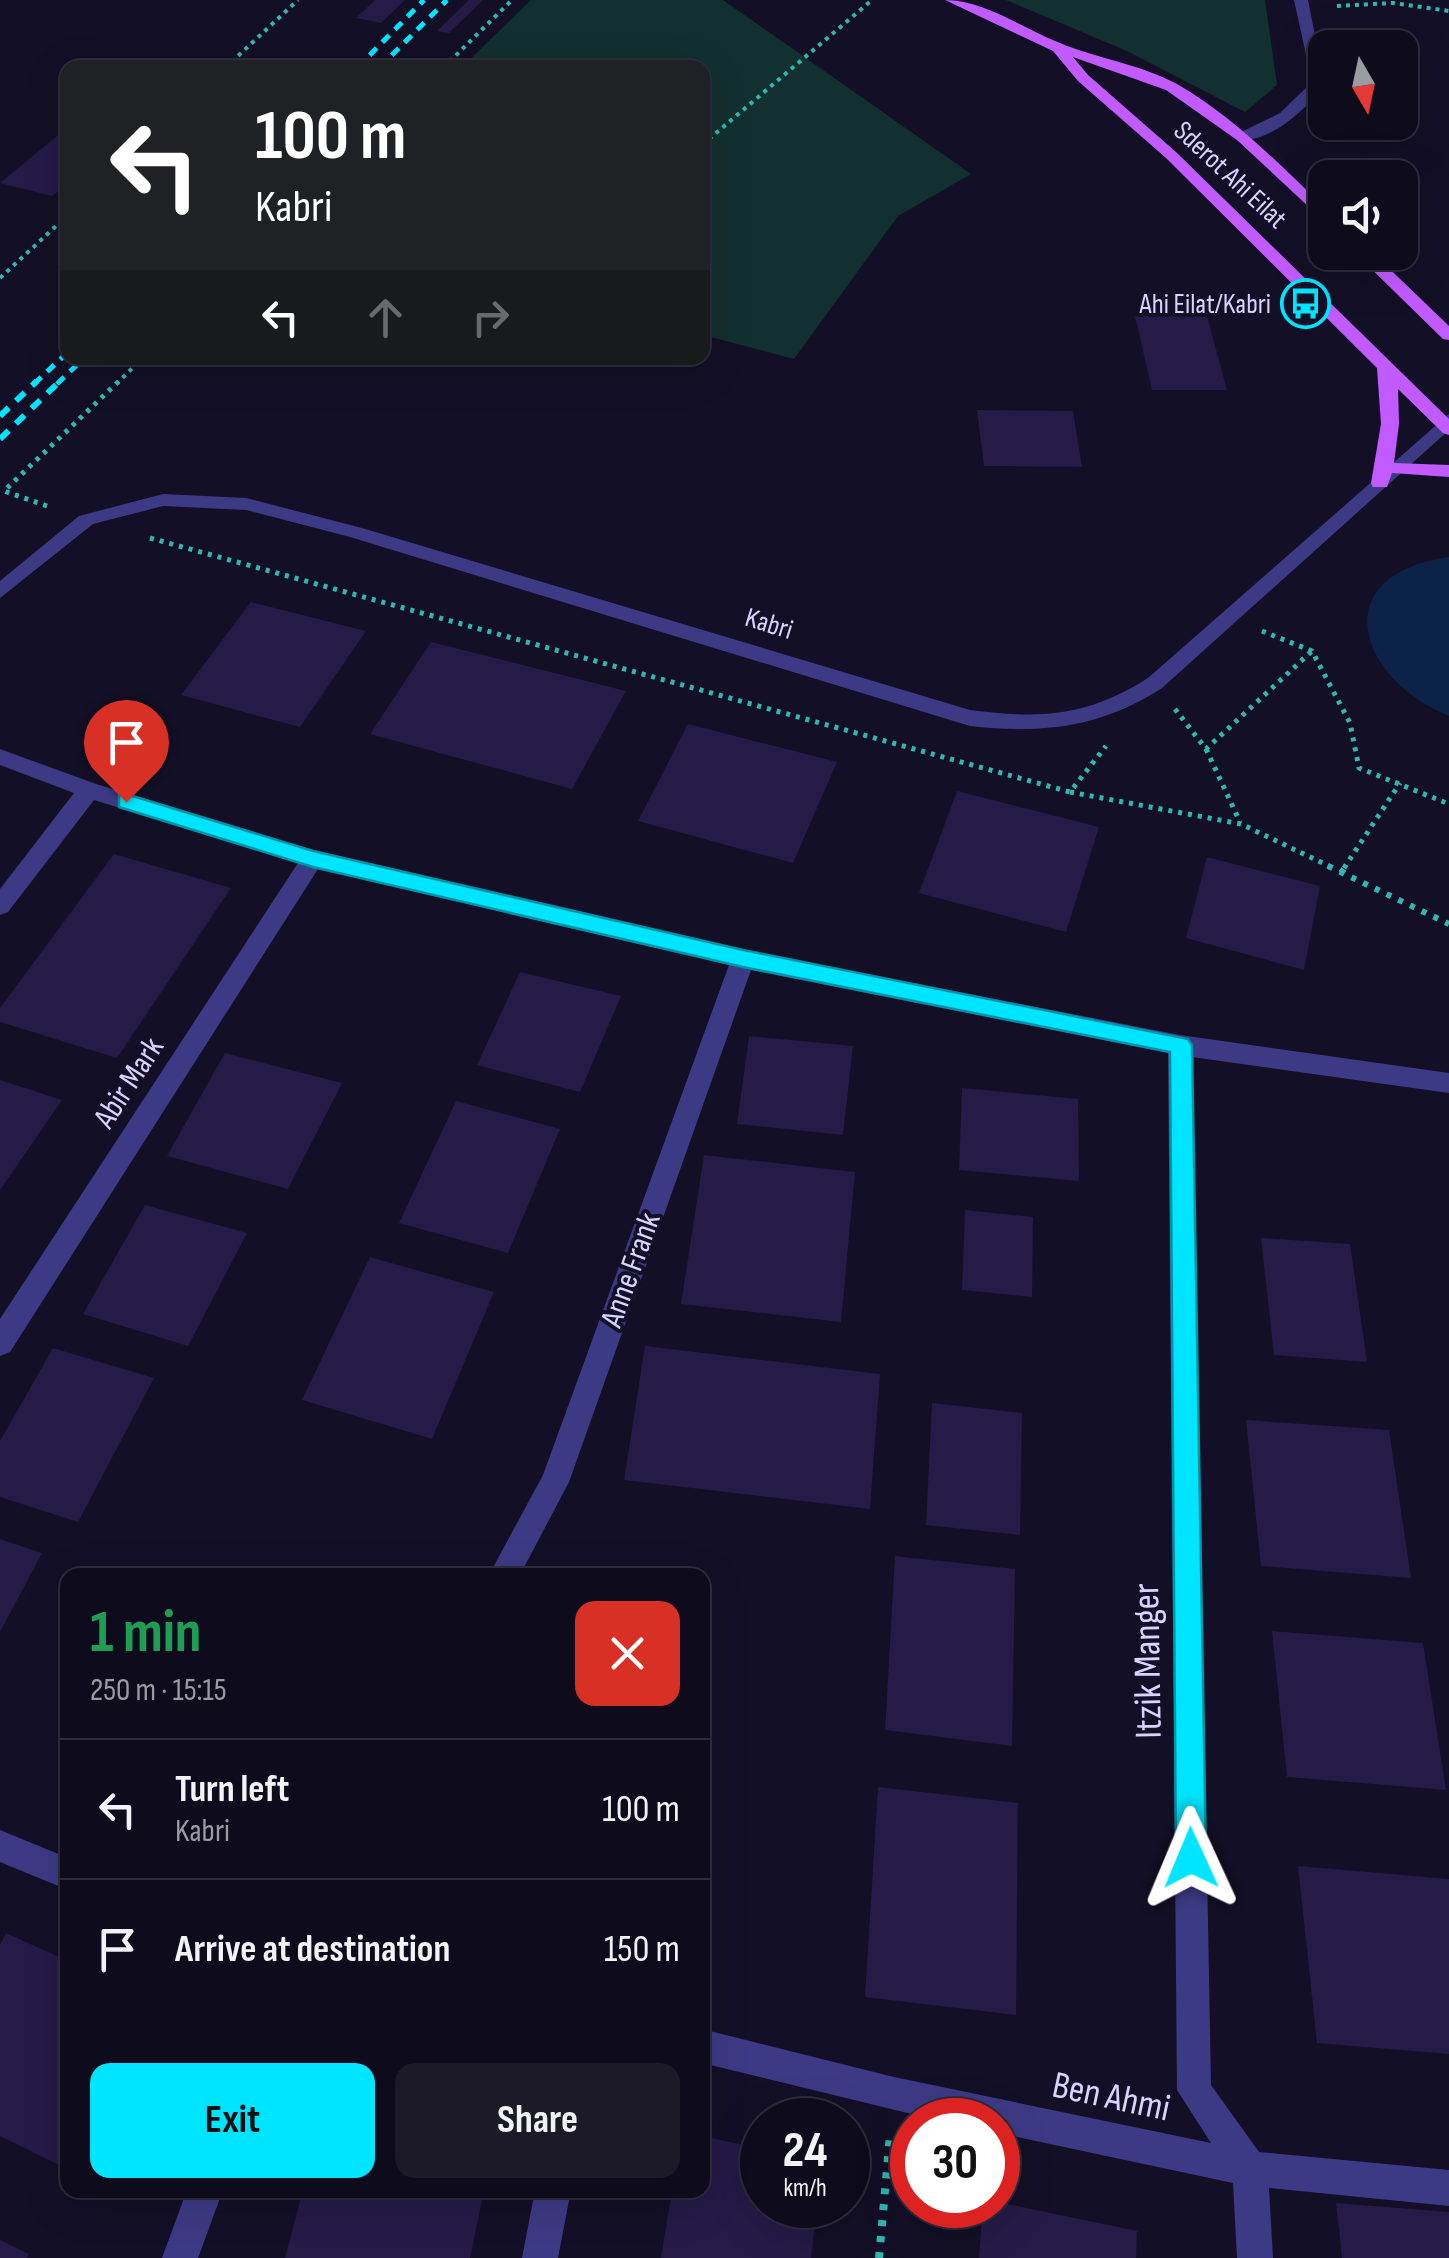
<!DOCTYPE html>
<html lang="en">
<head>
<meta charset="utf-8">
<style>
	:root { --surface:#0e0b1c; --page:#1c1929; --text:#f1f3f6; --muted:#9b9ba3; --line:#2e2b3b; --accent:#00e5ff }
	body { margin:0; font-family:"Sofia Sans Condensed",sans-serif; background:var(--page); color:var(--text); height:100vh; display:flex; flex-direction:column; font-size:38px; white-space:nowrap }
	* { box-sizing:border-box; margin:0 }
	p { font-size:32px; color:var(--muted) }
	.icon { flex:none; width:55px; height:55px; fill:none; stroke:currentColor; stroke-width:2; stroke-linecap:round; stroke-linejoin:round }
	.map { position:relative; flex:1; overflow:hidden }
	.side { position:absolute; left:60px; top:1568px; width:650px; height:630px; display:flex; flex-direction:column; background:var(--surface); border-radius:20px; box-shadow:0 10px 40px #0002,0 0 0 2px var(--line) }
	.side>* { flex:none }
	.hud { position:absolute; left:60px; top:60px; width:650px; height:305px; border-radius:20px; box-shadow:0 10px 40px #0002,0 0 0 2px var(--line); background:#202124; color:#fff; overflow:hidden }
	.needle { width:65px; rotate:171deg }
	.buttons { position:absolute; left:1308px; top:30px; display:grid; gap:20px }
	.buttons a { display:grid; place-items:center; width:110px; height:110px; border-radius:20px; background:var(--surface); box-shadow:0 10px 40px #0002,0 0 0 2px var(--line); font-size:50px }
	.speed { position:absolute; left:740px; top:2098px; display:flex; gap:20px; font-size:50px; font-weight:700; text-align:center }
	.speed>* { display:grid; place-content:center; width:130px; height:130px; border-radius:50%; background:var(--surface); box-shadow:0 10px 40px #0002,0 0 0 2px var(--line); line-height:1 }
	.speed small { font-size:25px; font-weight:400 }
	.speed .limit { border:15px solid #d22; background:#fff; color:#111 }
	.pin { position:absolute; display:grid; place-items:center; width:85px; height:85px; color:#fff; margin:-102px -42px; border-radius:50% 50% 50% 0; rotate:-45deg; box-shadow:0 0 10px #0007 }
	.pin .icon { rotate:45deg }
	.me { position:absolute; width:110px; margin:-55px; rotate:359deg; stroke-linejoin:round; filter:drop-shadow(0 0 8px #0008) }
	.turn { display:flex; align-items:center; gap:35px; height:210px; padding:0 30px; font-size:45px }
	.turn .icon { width:130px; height:130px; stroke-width:2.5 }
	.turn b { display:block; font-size:70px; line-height:85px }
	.lanes { display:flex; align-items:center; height:95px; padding:0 30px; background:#0003; justify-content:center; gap:50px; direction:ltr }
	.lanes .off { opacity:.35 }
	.round { display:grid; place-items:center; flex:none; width:105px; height:105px; border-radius:20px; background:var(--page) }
	.head { display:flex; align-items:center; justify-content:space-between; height:170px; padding:0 30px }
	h1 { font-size:60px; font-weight:700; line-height:75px; color:#1e9e55 }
	.button { display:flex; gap:20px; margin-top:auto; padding:20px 30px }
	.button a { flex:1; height:115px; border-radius:20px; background:var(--accent); color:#111; font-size:40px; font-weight:700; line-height:115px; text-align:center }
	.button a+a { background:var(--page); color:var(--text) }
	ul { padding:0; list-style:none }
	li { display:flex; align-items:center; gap:30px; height:140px; padding:0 30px; border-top:2px solid var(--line) }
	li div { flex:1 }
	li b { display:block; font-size:38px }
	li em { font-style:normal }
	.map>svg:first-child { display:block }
</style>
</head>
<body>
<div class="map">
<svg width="1449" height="2258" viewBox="0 0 1449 2258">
	<rect width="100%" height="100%" fill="#130f26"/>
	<g fill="#12302f">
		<path d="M531,0H723L971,174L898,216L794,359L703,335L702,68L462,67Z"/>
		<path d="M1006,0H1265L1277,85L1245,112L1127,51Z"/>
	</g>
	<path fill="#0c2248" d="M1449,557V716C1356,678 1325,574 1449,557Z"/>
	<g fill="#241b47">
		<path d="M375,0H405L381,23L356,18Z"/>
		<path d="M469,0H483L449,33L437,31Z"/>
		<path d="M68,127V184L52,196L0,183Z"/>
		<path d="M1135,316H1207L1227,390H1152Z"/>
		<path d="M977,410L1073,411L1082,467L984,466Z"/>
		<path d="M251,602L366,631L300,727L181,695Z"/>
		<path d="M431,642L626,691L572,789L370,734Z"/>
		<path d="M688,724L837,762L793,863L638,821Z"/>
		<path d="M957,791L1099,827L1066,932L919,893Z"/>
		<path d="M114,854L231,888L117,1058L0,1022V1008Z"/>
		<path d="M1207,857L1320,886L1304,970L1186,938Z"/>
		<path d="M520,972L621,996L580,1092L477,1065Z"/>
		<path d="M749,1036L853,1046L843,1135L737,1124Z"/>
		<path d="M225,1053L342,1083L288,1189L167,1156Z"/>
		<path d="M0,1080L62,1100L0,1190Z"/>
		<path d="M962,1088L1078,1099L1079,1181L959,1170Z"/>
		<path d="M456,1101L560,1129L508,1253L399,1223Z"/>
		<path d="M704,1155L855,1172L841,1322L681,1304Z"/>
		<path d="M145,1205L247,1233L188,1346L83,1314Z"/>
		<path d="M965,1210L1033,1217L1032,1297L962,1290Z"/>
		<path d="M1261,1238L1350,1244L1367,1362L1274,1355Z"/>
		<path d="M370,1257L494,1292L432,1439L302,1400Z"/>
		<path d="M645,1346L880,1374L870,1509L624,1480Z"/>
		<path d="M53,1348L154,1378L78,1522L0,1497V1441Z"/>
		<path d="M932,1403L1022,1413L1020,1535L926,1525Z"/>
		<path d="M1246,1420L1389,1430L1411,1578L1261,1566Z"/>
		<path d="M0,1539L42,1553L0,1632Z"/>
		<path d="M895,1556L1015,1569L1012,1746L885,1730Z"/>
		<path d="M1272,1631L1423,1643L1446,1790L1287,1777Z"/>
		<path d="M878,1787L1018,1803L1016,2015L865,1997Z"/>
		<path d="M1298,1866L1449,1879V2054L1317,2043Z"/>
		<path d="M6,1933L68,1961V2152L61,2166L0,2136V1945Z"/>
		<path d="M702,2136L762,2149V2205H817L811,2258H661L672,2190H702Z"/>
		<path d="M303,2190H484L470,2258H285Z"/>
		<path d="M998,2202L1137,2231L1136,2258H979L983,2205Z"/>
		<path d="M1336,2203L1449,2212V2258H1342Z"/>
		<path d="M0,2240L29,2254L27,2258H0Z"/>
	</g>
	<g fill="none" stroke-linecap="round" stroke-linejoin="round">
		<g stroke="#2fb8b0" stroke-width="4" stroke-dasharray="4 5" stroke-linecap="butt">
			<path d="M1337,6L1393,3L1449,11"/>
			<path d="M225,68L298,0"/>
			<path d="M443,68L512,0"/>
			<path d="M702,145L872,0"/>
			<path d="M0,278L68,215"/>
			<path d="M116,384L143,358"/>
		</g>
		<g stroke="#2fb8b0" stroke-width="5" stroke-dasharray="4 6" stroke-linecap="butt">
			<path d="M47,506L4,491L119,381"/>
			<path d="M150,538L1070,792L1106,746"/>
			<path d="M1262,631L1312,651L1350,723L1359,768L1449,804"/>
			<path d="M1175,709L1206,749L1312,651"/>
			<path d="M1206,749L1240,822"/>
			<path d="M1070,792L1241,824L1333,868"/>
			<path d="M1344,868L1400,783"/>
		</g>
		<g stroke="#2fb8b0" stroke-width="6" stroke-dasharray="5 8" stroke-linecap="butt">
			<path d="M1328,866L1449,924"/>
			<path d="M1341,873L1346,866"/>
		</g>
		<path stroke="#2fb8b0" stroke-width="8" stroke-dasharray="6 10" stroke-linecap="butt" d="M879,2258L890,2135"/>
		<g fill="#3d3a85" fill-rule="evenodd">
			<path d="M1294,0H1308L1325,86C1304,110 1271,143 1237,140V134L1280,113L1312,82Z"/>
			<path d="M1449,414V430L1162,688C1100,728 1042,734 970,726L350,537L246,510L163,506L93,524L0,598V581L79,516L163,494L246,498L362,528L970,710C1041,719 1086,717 1148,678Z"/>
			<path d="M0,749L96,784L313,850L743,950L1180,1035L1449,1073V1093L1192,1057L1211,2085L1259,2152L1449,2170V2206L1269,2188L1273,2258H1237L1233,2183L998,2133V2120H936L702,2063V2029L894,2077L1211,2143L1177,2090L1168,1053L751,970L569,1482L520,1575H489L543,1475L729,965L318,869L10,1352L0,1356V1319L298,863L94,800L8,912L0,915V889L74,793L0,765Z"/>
			<path d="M0,1830L68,1858V1890L0,1862Z"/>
			<path d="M187,2190H223L198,2258H162Z"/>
			<path d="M535,2190H571L558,2258H522Z"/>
		</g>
		<g fill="#c25bff" fill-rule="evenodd">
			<path d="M945,0C985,0 1023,29 1060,43C1098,59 1140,64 1177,84C1233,116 1279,164 1325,208V222L1237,140L1166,90L1073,57L1088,75L1176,152L1449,419V435L1443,433L1398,389L1399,424L1394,463L1449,465V477L1392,473L1387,487H1373L1371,483L1381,424L1377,368L1166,158L1078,81L1053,51Z"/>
			<path d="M1354,252H1372L1449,326V340L1443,339Z"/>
		</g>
		<g stroke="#00e5ff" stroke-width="5" stroke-dasharray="10 8" stroke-linecap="butt">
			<path d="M357,68L424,0"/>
			<path d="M379,68L447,0"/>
			<path d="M34,384L68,352"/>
			<path d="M57,384L84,358"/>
		</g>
		<g stroke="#00e5ff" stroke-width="6" stroke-dasharray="12 10" stroke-linecap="butt">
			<path d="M0,416L37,381"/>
			<path d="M0,439L60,381"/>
		</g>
	</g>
	<path fill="#00e5ff" stroke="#0095a6" stroke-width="2.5" d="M126,794L313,851L743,950L1188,1039L1192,1045L1206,1858L1201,1868L1191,1873L1181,1868L1176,1858L1170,1052L743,967L313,867L119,807V796Z"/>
	<defs>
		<symbol id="bus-ring" viewBox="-11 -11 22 22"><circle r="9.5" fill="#130f26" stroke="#00e5ff" stroke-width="1.5"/><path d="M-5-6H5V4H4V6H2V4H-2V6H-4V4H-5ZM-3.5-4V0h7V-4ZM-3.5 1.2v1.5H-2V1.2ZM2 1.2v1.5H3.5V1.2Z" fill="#00e5ff"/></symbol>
	</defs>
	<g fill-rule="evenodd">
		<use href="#bus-ring" x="1278" y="276" width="55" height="55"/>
	</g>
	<g text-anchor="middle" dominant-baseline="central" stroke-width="8" stroke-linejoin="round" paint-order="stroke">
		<g font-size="28" fill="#d9d4ff" stroke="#130f26">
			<text transform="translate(1230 175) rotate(43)">Sderot Ahi Eilat</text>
			<text transform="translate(769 624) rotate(17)">Kabri</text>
		</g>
		<g font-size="28" fill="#d9d4ff" stroke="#130f26" text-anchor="end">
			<text x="1271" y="304">Ahi Eilat/Kabri</text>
		</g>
		<g font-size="32" fill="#d9d4ff" stroke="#130f26">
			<text transform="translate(129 1083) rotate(-57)">Abir Mark</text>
			<text transform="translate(631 1270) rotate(-70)">Anne Frank</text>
		</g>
		<g font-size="38" fill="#d9d4ff" stroke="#130f26">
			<text transform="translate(1148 1661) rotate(-91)">Itzik Manger</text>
			<text transform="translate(1111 2097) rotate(12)">Ben Ahmi</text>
		</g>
	</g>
</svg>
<div class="buttons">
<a><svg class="needle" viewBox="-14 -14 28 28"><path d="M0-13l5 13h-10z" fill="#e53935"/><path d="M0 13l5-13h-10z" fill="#9b9ba3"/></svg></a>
<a><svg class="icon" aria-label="sound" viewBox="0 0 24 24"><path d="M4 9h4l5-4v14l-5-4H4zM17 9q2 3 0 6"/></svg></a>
</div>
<div class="speed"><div>24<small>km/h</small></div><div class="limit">30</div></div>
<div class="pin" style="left:126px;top:802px;background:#d93025"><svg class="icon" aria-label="arrive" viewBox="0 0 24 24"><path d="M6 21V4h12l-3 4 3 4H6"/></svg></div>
<svg class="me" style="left:1191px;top:1858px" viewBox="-20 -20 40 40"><path d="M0-17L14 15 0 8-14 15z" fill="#00e5ff" stroke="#fff" stroke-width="4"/></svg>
<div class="hud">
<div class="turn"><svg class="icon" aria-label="left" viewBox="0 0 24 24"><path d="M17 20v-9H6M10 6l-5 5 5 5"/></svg><div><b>100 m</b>Kabri</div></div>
<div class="lanes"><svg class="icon" aria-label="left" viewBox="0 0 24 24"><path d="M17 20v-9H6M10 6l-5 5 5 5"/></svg><svg class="icon off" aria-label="ahead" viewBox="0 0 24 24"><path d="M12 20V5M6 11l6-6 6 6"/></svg><svg class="icon off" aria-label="right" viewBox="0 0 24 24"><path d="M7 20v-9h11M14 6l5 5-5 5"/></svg></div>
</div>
<section class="side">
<div class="head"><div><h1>1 min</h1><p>250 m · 15:15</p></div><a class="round" style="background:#d93025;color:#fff"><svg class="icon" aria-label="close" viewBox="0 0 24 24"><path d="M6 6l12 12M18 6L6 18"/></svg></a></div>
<ul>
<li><svg class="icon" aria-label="left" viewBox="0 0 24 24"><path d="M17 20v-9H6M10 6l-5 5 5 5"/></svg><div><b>Turn left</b><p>Kabri</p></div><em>100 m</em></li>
<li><svg class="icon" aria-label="arrive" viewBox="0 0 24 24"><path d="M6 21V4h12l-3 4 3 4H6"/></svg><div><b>Arrive at destination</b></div><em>150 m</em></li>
</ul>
<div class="button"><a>Exit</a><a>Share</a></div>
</section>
</div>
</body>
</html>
